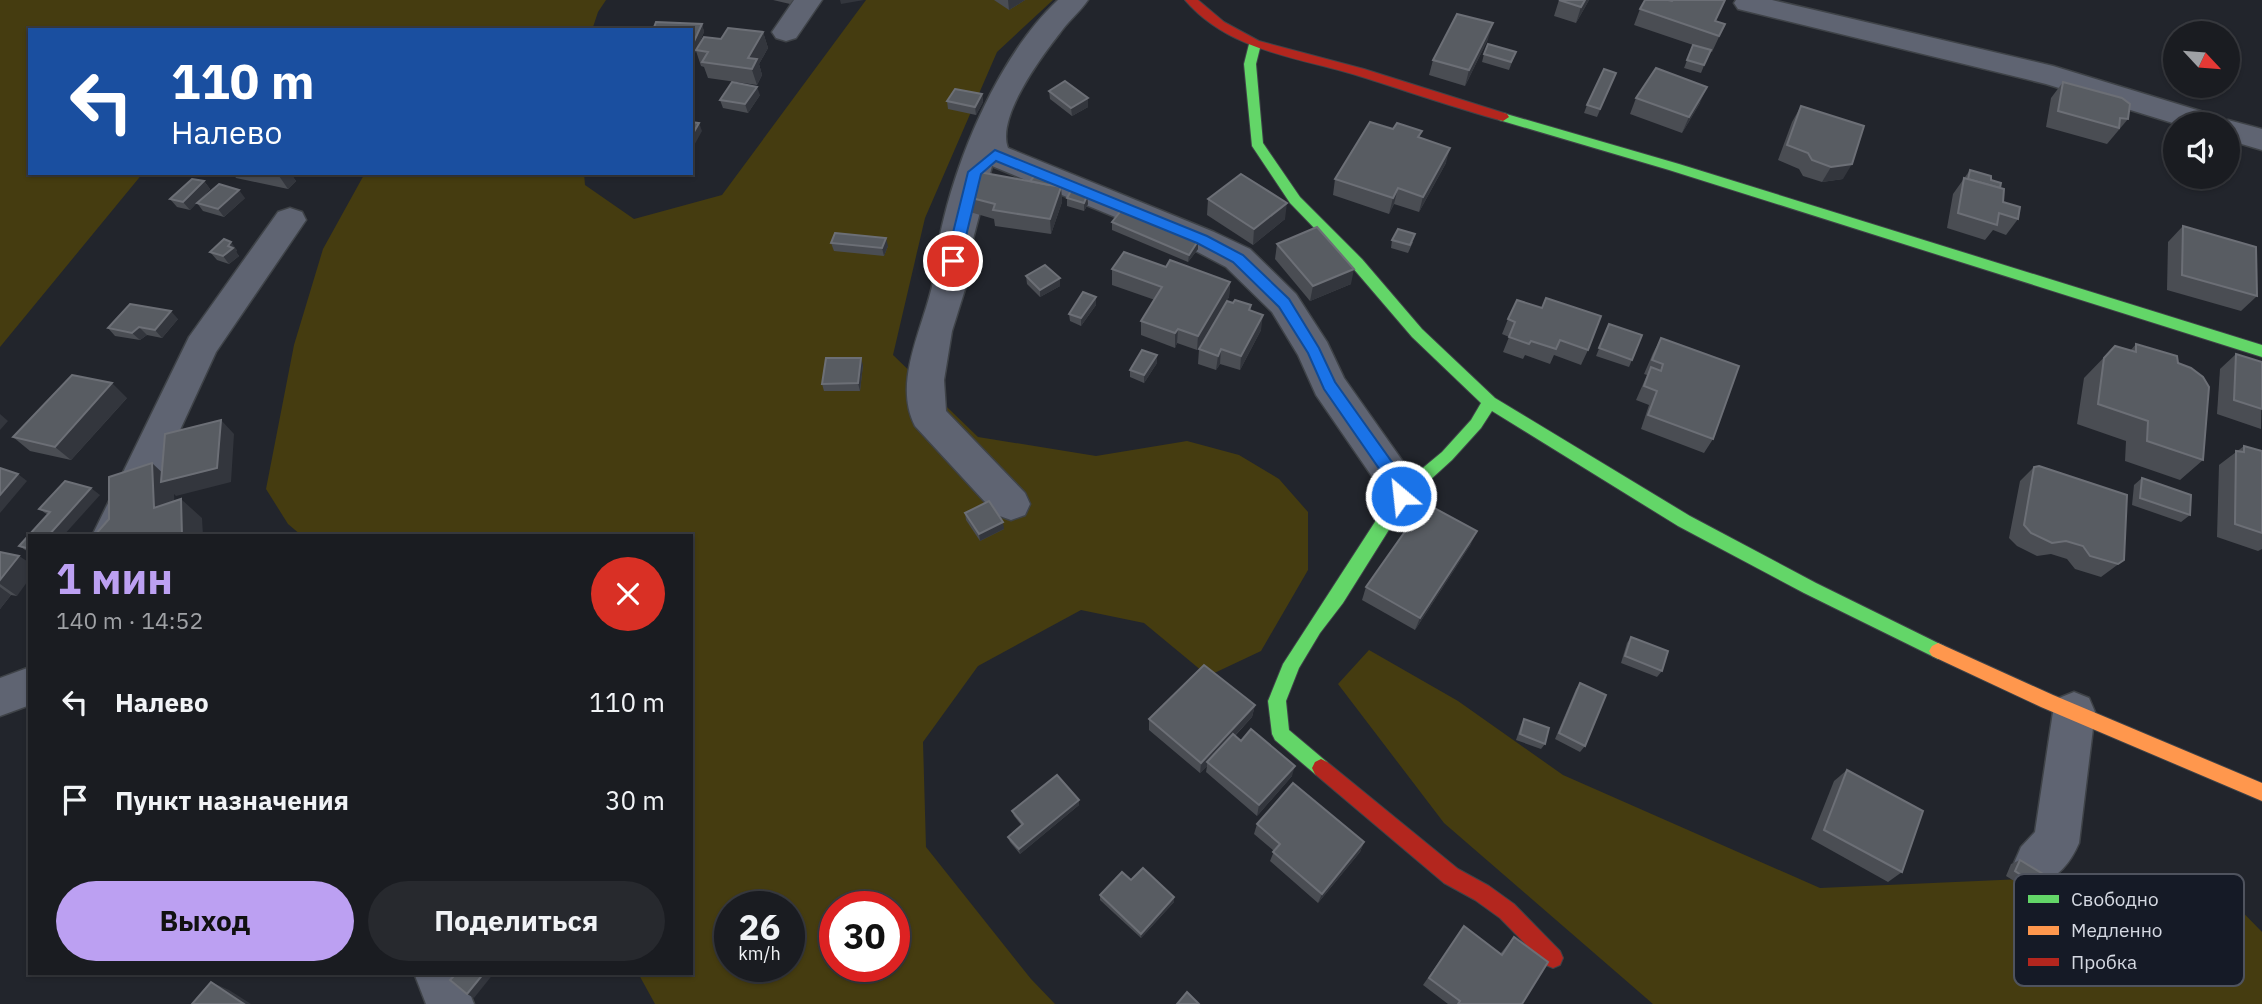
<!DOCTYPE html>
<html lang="ru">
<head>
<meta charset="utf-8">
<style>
	:root { --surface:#1a1c21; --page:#27292e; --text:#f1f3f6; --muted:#9fa1a5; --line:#383a3f; --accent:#bca0f2 }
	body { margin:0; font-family:"IBM Plex Sans",sans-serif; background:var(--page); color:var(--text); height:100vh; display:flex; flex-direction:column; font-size:26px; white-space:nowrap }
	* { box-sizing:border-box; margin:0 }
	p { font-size:23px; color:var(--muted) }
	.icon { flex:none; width:38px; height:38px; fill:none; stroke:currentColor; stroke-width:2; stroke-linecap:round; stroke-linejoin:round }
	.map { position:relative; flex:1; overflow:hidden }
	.side { position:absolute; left:28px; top:534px; width:665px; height:441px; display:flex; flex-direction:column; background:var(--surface); border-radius:0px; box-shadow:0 2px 5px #0004,0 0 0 2px var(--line) }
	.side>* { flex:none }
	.hud { position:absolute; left:28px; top:28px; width:665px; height:147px; border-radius:0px; box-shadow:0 2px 5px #0004,0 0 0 2px var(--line); background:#1a4fa0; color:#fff; overflow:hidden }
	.needle { width:46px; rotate:116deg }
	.controls { position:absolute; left:2163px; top:21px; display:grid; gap:14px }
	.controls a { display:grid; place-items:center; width:77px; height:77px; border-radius:50%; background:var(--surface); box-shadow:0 2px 5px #0004,0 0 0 2px var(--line); font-size:35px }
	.speed { position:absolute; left:714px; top:891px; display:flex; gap:14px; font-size:35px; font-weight:700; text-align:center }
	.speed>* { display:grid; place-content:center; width:91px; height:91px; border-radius:50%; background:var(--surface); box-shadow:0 2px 5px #0004,0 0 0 2px var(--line); line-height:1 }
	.speed small { font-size:18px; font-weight:400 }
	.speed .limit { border:10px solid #d22; background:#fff; color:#111 }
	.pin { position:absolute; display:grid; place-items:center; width:60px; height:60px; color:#fff; margin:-30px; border:4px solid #fff; border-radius:50%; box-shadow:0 2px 7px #0007 }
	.me { position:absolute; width:77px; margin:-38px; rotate:332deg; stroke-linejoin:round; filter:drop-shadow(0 0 5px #0008) }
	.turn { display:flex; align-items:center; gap:24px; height:147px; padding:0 28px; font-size:32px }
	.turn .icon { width:91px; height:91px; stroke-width:2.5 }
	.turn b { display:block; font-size:49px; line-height:60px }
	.round { display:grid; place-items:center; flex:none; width:74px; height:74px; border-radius:37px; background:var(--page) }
	.summary { display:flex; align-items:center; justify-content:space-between; height:119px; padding:0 28px }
	h1 { font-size:42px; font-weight:700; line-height:52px; color:var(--accent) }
	.primary-button { display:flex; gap:14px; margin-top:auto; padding:14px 28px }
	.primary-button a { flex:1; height:80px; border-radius:42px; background:var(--accent); color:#111; font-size:28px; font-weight:700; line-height:80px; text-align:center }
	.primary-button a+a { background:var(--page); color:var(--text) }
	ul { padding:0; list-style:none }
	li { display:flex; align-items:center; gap:21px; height:98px; padding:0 28px }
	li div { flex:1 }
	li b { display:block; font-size:26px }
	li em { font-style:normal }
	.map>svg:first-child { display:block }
</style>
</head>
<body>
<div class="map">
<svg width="2262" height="1004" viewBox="0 0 2262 1004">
	<rect width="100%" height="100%" fill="#22252c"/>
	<g fill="#453c10" fill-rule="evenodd">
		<path d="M0,0H606L598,12L592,30H30V173H143L0,347Z"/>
		<path d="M866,0H1053L997,52L925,218L893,355L978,437L1096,456L1187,441L1239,455L1279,479L1308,512V570L1261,651L1208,676L1144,623L1081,610L978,666L923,742L926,847L1031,979L1055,1004H655L638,973H691V536L301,535L288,524L266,489L294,345L323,249L365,173H584L585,185L634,219L722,195ZM730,906H789V966H730ZM835,906H894V966H835Z"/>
		<path d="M1369,650L1458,701L1563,775L1820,888L2154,873L2219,888L2262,932V1004H1653L1444,823L1338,684Z"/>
	</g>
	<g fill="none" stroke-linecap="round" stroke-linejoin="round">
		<defs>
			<g id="street">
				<path d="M794,0H822L796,38L786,41L776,38L772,32Z"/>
				<path d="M1058,0H1088C1080,12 1068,21 1060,33C1041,57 996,118 1008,148L1214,232L1250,249L1296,294L1327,342L1344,378L1411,473L1420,496L1415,507L1401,512L1387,507L1380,488L1316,395L1298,355L1272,312L1226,267L1190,248L992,166L973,239L967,283L952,331L944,380L946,411L1025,493L1030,504L1025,515L1011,520L997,515L915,426C892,382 924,326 933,282C936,268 937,254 939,240C955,160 998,56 1058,0Z"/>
				<path d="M1736,0H1772L2053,66L2220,117L2223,121L2228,120L2262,129V150L2228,140V124H2176L2046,84L1738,9L1734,3Z"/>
				<path d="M290,208L302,212L306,220L216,352L131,536H92L189,337L278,212Z"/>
				<path d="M30,667V705L0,716V678Z"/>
				<path d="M2074,692L2089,698L2095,712L2079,843C2070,864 2058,877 2037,886L2021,879L2014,863L2021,847L2035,832L2053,712L2059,698Z"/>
				<path d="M414,973H462L474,1004H426Z"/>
			</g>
			<g id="fast">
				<path d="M1255,40L1261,44L1256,64L1263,143L1300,197L1362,259L1422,329L1495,398L1690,516L1816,583L1944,646L1947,651L1944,656L1938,659L1932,656L1804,593L1678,526L1492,411L1481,428L1452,460L1407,501L1343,603L1320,633L1299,668L1286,701L1289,730L1327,762L1330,768L1327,774L1321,777L1315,774L1275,740L1272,734L1268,701L1283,664L1395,491L1442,452L1471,420L1481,403L1412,337L1352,267L1290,203L1252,146L1244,64L1249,44Z"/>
				<path d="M1503,113L1679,164L2262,345V357L1669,170L1499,120L1497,117Z"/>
			</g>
			<path id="slow" d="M1938,643L2053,695L2262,783V801L2041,707L1932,656L1929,651L1932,646Z"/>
			<g id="jam">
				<path d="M1185,0H1198L1224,22L1259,41L1364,69L1507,114L1509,117L1503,121C1455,108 1407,91 1359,76C1298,57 1230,52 1185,0Z"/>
				<path d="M1321,759L1327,762L1458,869L1489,886L1514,904L1560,951L1563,958L1560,965L1553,968L1546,965L1500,918L1475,900L1444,883L1315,774L1312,768L1315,762Z"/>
			</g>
		</defs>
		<use href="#street" stroke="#3f4348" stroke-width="3"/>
		<use href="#fast" stroke="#3f4348" stroke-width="2"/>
		<use href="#slow" stroke="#3f4348" stroke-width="2"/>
		<use href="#jam" stroke="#3f4348" stroke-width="2"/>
		<use href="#street" fill="#5f6472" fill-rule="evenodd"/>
		<use href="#fast" fill="#63d668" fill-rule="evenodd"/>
		<use href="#slow" fill="#ff974d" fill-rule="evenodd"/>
		<use href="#jam" fill="#b3261e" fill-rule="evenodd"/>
	</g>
	<g fill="#4a4d53">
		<path d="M773,0H793L790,4Z"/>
		<path d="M994,0H1025L1009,10Z"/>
		<path d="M1559,0H1589L1576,23L1554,16Z"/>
		<path d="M1640,9L1715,21L1725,24L1712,52L1710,51L1701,73L1684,68L1693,45L1634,25Z"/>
		<path d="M702,24L704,32L697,48L721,39L763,32L768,48L759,64L762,75L757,85L708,78L704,67L701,66L696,51L693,57H691V30Z"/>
		<path d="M1488,39L1465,86L1429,75L1433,60Z"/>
		<path d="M1516,52L1509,70L1482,62L1484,54Z"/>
		<path d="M1616,73L1597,117L1584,113L1587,105Z"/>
		<path d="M2063,82L2128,119L2107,144L2046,127L2051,98Z"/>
		<path d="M1049,91L1088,98V107L1072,116L1050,99Z"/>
		<path d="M982,94L983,102L976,115L948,109L947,101Z"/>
		<path d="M760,95L748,113L723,108L720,100Z"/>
		<path d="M1636,98L1700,103L1682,133L1630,114Z"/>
		<path d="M1801,106L1843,179L1822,182L1803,176L1799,169L1778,160L1792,122Z"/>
		<path d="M1420,138L1446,163L1419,212L1394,204L1389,214L1333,195L1335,179Z"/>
		<path d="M1970,170L1991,180L2000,188L2003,202L2018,219L2006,235L1993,230L1985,240L1947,228L1953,194Z"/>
		<path d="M233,173H290L296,181L288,189L236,178Z"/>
		<path d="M204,181L210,189L190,210L177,207L170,199Z"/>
		<path d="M1054,186L1061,187L1062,202L1051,234L995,226L994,219L970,212L968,197Z"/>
		<path d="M1087,196L1088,204L1084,211L1067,206V198Z"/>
		<path d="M245,198L224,217L203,211L197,203Z"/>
		<path d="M1208,199L1285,219L1253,245L1207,215Z"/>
		<path d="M1112,222L1155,225L1198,249L1188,262L1112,230Z"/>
		<path d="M2183,226L2257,296L2241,311L2167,290L2168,242Z"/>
		<path d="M1392,240L1413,242L1408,253L1391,248Z"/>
		<path d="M831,243L888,246L884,256L834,251Z"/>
		<path d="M1277,244L1351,284L1310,301L1275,259Z"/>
		<path d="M237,250L236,252L239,256L229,264L217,260L210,252Z"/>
		<path d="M1166,267L1230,282L1229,297L1197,350L1177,343L1175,348L1141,335V321L1155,300L1112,285V269Z"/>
		<path d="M1026,276L1060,278V286L1040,297L1027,284Z"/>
		<path d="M1096,297V305L1081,326L1070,321L1069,314Z"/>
		<path d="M1233,303L1251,305L1250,311L1261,330L1240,370L1220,364L1216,370L1198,364L1199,349Z"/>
		<path d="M178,319L162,338L147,335L140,340L115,336L108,328Z"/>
		<path d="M1508,319L1588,350L1581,365L1554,355L1550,364L1525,355L1523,359L1503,352L1509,337L1502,334Z"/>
		<path d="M1609,324L1632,360L1629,367L1596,356Z"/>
		<path d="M1661,338L1713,439L1704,453L1641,429L1649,405L1636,400L1647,375L1644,374L1653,353Z"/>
		<path d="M2136,344L2178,363L2203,460L2180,480L2125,461L2126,441L2077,424L2084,378L2115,346L2130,351Z"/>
		<path d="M2236,354L2262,362L2261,429L2217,414L2220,369Z"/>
		<path d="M1157,363L1144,383L1130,377V370Z"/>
		<path d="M863,365L860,391H824L822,384Z"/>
		<path d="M127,398L71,460L30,451L13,437Z"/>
		<path d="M2244,446L2262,451V549L2258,551L2217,537L2219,465Z"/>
		<path d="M2034,467L2124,560L2101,577L2075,569L2067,559L2051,554L2037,556L2017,546L2009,538L2020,481Z"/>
		<path d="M2142,478L2190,515L2181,522L2132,505L2134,485Z"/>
		<path d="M100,495L30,536V553L19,546L48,515L39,509Z"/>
		<path d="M965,513L1004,529L980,541L966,520Z"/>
		<path d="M1471,544L1415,630L1362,600L1366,587Z"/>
		<path d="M0,552L17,596L11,595L0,609Z"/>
		<path d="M1631,637L1662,671L1657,677L1621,663L1627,643Z"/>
		<path d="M1580,683L1585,746L1580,752L1555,739L1576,689Z"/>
		<path d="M1255,705L1252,717L1235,736L1292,776L1257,816L1206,772L1207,766L1200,773L1149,730V719Z"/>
		<path d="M1524,719L1545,744L1541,749L1516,740L1521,725Z"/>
		<path d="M1847,770L1902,872L1888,882L1811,839L1834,781Z"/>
		<path d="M1079,805L1020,854L1010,842L1008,837L1022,826L1014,816L1012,811Z"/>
		<path d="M1257,824L1364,842L1360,852L1318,903L1270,861L1274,851L1254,834Z"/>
		<path d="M2020,860L2048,892L2039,896L2006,876L2011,864Z"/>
		<path d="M1131,880L1174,902L1141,938L1100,900V895Z"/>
		<path d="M1464,926L1500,954L1514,937L1522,1004H1448L1423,985Z"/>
	</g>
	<g fill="#33363d">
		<path d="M840,0H864L841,4Z"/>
		<path d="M1008,0H1025L1009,10Z"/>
		<path d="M1585,0H1589L1576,23L1581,7Z"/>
		<path d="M1493,23L1488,39L1465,86L1469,70Z"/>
		<path d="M702,24L704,32L693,57L691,48Z"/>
		<path d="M763,32L768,48L759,64L762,75L757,85L748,58Z"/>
		<path d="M757,87L760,95L748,113L745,104Z"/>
		<path d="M1707,87L1700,103L1682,133L1689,117Z"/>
		<path d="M982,94L983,102L976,115L975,107Z"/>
		<path d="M1088,98V107L1072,116L1071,108Z"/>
		<path d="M699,123L702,131L691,151V137Z"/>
		<path d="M1450,148L1446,163L1419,212L1423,197Z"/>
		<path d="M1852,164L1843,179L1822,182L1831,167Z"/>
		<path d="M277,173H290L296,181L288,189Z"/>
		<path d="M204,181L210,189L190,210L183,202Z"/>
		<path d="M1061,187L1062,202L1051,234L1050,219Z"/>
		<path d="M1398,188L1394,204L1389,214L1393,198Z"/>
		<path d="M239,190L245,198L224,217L218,209Z"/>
		<path d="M1087,196L1088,204L1084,211V203Z"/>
		<path d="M1287,203L1285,219L1253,245L1254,229Z"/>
		<path d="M886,238L888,246L884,256L882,248Z"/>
		<path d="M1198,241V249L1188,262L1189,255Z"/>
		<path d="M231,242L237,250L236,252L239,256L229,264L223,256Z"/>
		<path d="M1354,269L1351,284L1310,301L1313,286Z"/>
		<path d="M1060,278V286L1040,297V290Z"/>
		<path d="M1230,282L1229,297L1197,350L1198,336Z"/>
		<path d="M1096,297V305L1081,326V318Z"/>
		<path d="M171,311L178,319L162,338L155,330Z"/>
		<path d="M1263,315L1261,330L1240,370L1241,356Z"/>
		<path d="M139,327L147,335L140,340L132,333Z"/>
		<path d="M1178,329L1177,343L1175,348V333Z"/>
		<path d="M1221,349L1220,364L1216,370L1218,356Z"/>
		<path d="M1157,355V363L1144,383V375Z"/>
		<path d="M861,358L863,365L860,391L858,383Z"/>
		<path d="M112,383L127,398L71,460L55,447Z"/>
		<path d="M0,414L8,421L0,430Z"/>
		<path d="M221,420L234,434L231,482L176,496L174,494L176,527L154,508L152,463L170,480Z"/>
		<path d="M18,474L27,481L0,513V495Z"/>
		<path d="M91,488L100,495L63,536H48Z"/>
		<path d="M181,499L202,518L203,536H182Z"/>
		<path d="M1003,522L1004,529L980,541L979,534Z"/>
		<path d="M1477,531L1471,544L1415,630L1420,618Z"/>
		<path d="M19,556L30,563V578L17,596L0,584V580Z"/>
		<path d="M0,587L11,595L0,609Z"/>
		<path d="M1255,705L1252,717L1209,763L1207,762V766L1200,773L1201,763Z"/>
		<path d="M1295,766L1292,776L1257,816L1259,805Z"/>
		<path d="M1079,800V805L1020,854L1019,849Z"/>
		<path d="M1364,842L1360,852L1318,903L1322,894Z"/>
		<path d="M1174,897V902L1141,938V934Z"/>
		<path d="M484,973H494L474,998L467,994Z"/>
		<path d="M211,982L229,990L251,1004H244Z"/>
	</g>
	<g fill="#585c62" stroke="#6c6f76" stroke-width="2">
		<path d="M1559,0H1585L1581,7Z"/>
		<path d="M1645,0H1668L1672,1L1673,0H1725L1715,21L1725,24L1719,36L1640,9Z"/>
		<path d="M1457,14L1493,23L1469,70L1433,60Z"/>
		<path d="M656,22L702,24L691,48V30H653Z"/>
		<path d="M728,28L763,32L748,58L757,59L752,69L702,62L708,52L696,50L704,37L721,39Z"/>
		<path d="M1488,44L1516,52L1511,62L1484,54Z"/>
		<path d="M1693,45L1711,50L1704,65L1687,60Z"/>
		<path d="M1656,68L1707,87L1689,117L1636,98Z"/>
		<path d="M1604,69L1616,73L1600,109L1587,105Z"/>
		<path d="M1065,81L1088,98L1071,108L1049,91Z"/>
		<path d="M732,82L757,87L745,104L720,100Z"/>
		<path d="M2063,82L2122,98L2130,104L2128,119L2120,118L2119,128L2058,111Z"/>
		<path d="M955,89L982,94L975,107L947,101Z"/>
		<path d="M1801,106L1864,126L1852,164L1831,167L1812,160L1808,153L1787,145Z"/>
		<path d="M691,122L699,123L691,137Z"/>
		<path d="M1370,122L1393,129L1397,123L1422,131L1418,137L1450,148L1423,197L1398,188L1393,198L1335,179Z"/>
		<path d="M1970,170L1991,176V180L2001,183L2000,188L1968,179Z"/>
		<path d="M979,172L1061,187L1050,219L993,210L995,204L968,197Z"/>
		<path d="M1037,173L1053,178L1049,185L1030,181Z"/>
		<path d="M1241,174L1287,203L1254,229L1208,199Z"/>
		<path d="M1964,178L2004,189L2003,202L2020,207L2018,219L1999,213L1997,225L1958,213Z"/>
		<path d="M192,179L204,181L183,202L170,199Z"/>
		<path d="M219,184L239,190L218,209L197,203Z"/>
		<path d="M1071,191L1087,196L1084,203L1067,198Z"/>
		<path d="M1124,207L1156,219L1152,223L1198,241L1189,255L1112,222Z"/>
		<path d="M2183,226L2256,247L2257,296L2182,275Z"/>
		<path d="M1317,227L1354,269L1313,286L1277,244Z"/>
		<path d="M1398,229L1415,234L1410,245L1392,240Z"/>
		<path d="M835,233L886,238L882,248L831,243Z"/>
		<path d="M224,239L231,242L228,246L233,248L223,256L210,252Z"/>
		<path d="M1124,252L1166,267L1170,260L1230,282L1198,336L1178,329L1175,333L1141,321L1162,287L1112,269Z"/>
		<path d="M1045,265L1060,278L1040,290L1026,276Z"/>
		<path d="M1083,292L1096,297L1081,318L1069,314Z"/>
		<path d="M1546,298L1601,316L1588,350L1560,340L1556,349L1531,341L1529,344L1509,337L1515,322L1508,319L1517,300L1542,308Z"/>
		<path d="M1235,300L1251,305L1249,310L1263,315L1241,356L1221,349L1218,356L1199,349L1227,301L1233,303Z"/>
		<path d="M130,304L171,311L155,330L139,327L132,333L108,328Z"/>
		<path d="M1609,324L1642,335L1632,360L1599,348Z"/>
		<path d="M1661,338L1739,366L1713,439L1648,415L1657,391L1644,386L1651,367L1661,371L1663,364L1652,360Z"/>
		<path d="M2136,344L2177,356L2178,363L2191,368L2203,377L2209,387L2203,460L2147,441L2148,421L2098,404L2104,358L2115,346L2136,352Z"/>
		<path d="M1142,350L1157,355L1144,375L1130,370Z"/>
		<path d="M2236,354L2262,362V409L2234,400Z"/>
		<path d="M826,358H861L858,383L822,384Z"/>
		<path d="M72,375L112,383L55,447L13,437Z"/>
		<path d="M221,420L217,468L161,482L165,434Z"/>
		<path d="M2244,446L2262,451V533L2235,524L2236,451L2244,452Z"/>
		<path d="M152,463L154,508L181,499L182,536H94L109,519V477Z"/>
		<path d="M2039,466L2127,495L2124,560L2118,564L2090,556L2083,546L2066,541L2052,543L2031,533L2024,525L2034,467Z"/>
		<path d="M0,468L18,474L0,495Z"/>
		<path d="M2142,478L2191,495L2190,515L2140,498Z"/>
		<path d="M65,481L91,488L48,536H30V549L19,546L50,512L39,509Z"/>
		<path d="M989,501L1003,522L979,534L965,513Z"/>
		<path d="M1425,503L1477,531L1420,618L1366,587Z"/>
		<path d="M0,552L19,556L0,580Z"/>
		<path d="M1631,637L1668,651L1662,671L1625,656Z"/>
		<path d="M1204,665L1255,705L1201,763L1149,719Z"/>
		<path d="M1580,683L1606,695L1585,746L1559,733Z"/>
		<path d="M1524,719L1549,728L1545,744L1520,734Z"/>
		<path d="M1251,729L1295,766L1259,805L1207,762L1233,734L1241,741Z"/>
		<path d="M1847,770L1923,811L1902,872L1824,830Z"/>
		<path d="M1057,775L1079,800L1019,849L1008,837L1023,824L1012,811Z"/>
		<path d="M1293,783L1364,842L1322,894L1273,852L1280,844L1257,824Z"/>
		<path d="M2020,860L2053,880L2048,892L2015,871Z"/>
		<path d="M1143,868L1174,897L1141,934L1100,895L1122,872L1131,880Z"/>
		<path d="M1464,926L1502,955L1514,937L1548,962L1522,1004H1458L1460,1001L1429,978Z"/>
		<path d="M457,973H484L467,994L450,980Z"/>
		<path d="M211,982L244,1004H192Z"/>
		<path d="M1187,992L1199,1004H1177Z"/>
	</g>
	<path fill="#1a73e8" stroke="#114b97" stroke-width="2" d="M995,150L1207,236L1243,255L1289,299L1319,348L1335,382L1404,479L1408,496L1406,500H1395L1391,486L1324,389L1308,353L1279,307L1233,262L1197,243L996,161L981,174L960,261L953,266L948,265L946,261L968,172Z"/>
	<rect x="2014" y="874" width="230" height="112" rx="10" fill="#151a26" stroke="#4f535e" stroke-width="2"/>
	<rect x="2028" y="895" width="31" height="8" fill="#63d668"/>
	<rect x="2028" y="926" width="31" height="9" fill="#ff974d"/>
	<rect x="2028" y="958" width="31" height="8" fill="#b3261e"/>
	<g font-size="19" fill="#d5d9e2">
		<text x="2071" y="906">Свободно</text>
		<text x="2071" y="937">Медленно</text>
		<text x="2071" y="969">Пробка</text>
	</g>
</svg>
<div class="controls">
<a><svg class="needle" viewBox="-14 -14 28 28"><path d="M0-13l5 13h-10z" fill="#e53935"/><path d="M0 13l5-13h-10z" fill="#9fa1a5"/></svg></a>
<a><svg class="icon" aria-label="sound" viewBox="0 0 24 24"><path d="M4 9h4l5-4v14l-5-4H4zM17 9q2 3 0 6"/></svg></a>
</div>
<div class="speed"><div>26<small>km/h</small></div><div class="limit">30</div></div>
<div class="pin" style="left:953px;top:261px;background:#d93025"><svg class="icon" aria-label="arrive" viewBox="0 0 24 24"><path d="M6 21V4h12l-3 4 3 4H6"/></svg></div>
<svg class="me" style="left:1401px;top:496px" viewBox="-20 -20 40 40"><circle r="17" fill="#1a73e8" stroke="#fff" stroke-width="3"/><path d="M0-11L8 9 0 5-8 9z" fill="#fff"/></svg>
<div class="hud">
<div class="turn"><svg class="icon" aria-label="left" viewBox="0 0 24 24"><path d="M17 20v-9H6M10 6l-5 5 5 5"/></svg><div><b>110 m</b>Налево</div></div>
</div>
<section class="side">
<div class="summary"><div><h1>1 мин</h1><p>140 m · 14:52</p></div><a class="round" style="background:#d93025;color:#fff"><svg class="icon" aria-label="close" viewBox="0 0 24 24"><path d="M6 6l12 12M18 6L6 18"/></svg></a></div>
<ul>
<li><svg class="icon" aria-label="left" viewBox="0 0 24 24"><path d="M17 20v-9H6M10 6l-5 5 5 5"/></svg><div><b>Налево</b></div><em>110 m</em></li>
<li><svg class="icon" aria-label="arrive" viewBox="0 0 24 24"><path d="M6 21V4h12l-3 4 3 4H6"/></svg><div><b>Пункт назначения</b></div><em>30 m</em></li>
</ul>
<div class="primary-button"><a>Выход</a><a>Поделиться</a></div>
</section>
</div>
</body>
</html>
